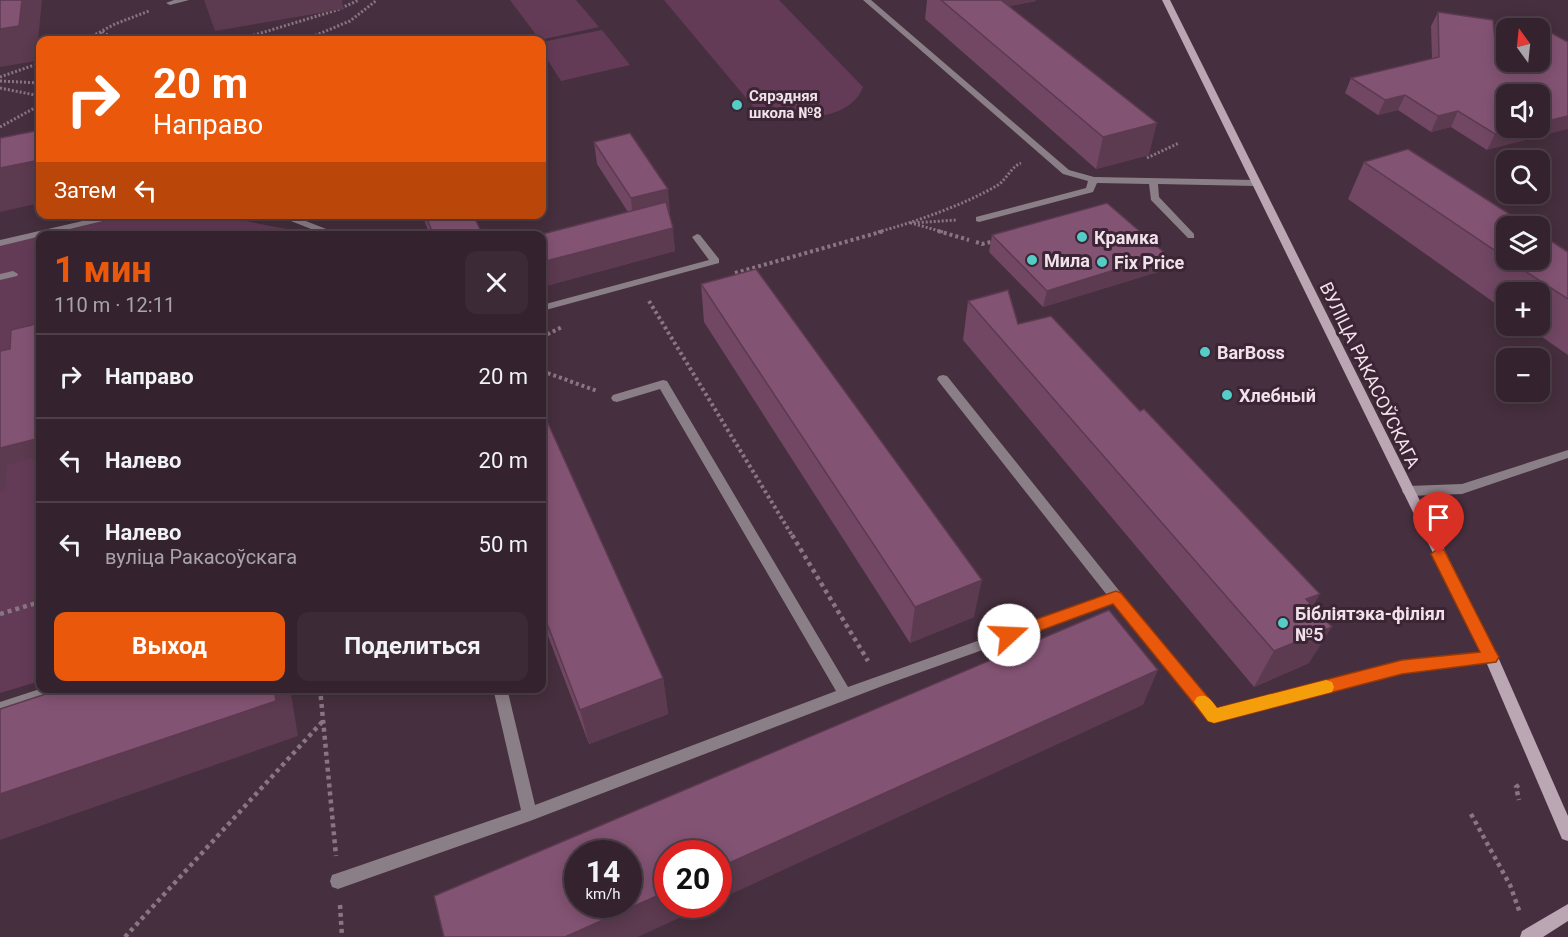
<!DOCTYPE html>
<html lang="ru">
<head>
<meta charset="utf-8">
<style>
	:root { --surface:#34232e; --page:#3c2b36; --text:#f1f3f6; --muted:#a9a4aa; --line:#4e404a; --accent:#ea580c }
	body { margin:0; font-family:Roboto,sans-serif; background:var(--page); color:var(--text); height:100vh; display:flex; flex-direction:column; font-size:22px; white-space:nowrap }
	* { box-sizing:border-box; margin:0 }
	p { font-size:20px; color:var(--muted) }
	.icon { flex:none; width:33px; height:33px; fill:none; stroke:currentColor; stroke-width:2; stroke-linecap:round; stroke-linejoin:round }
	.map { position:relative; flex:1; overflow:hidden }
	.panel { position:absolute; left:36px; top:231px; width:510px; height:462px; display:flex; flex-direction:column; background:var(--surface); border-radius:12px; box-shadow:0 3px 15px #0003,0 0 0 2px var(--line) }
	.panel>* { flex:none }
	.hud { position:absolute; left:36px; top:36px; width:510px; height:183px; border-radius:12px; box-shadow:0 3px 15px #0003,0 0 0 2px var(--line); background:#ea580c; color:#fff; overflow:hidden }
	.needle { width:39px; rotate:345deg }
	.fabs { position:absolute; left:1496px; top:18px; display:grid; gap:12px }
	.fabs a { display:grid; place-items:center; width:54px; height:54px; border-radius:12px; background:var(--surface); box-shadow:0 3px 15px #0003,0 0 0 2px var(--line); font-size:30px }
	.speed { position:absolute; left:564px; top:840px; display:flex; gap:12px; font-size:30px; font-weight:700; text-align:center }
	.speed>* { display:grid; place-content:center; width:78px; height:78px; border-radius:50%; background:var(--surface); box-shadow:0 3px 15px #0003,0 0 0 2px var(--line); line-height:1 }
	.speed small { font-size:15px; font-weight:400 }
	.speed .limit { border:9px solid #d22; background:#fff; color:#111 }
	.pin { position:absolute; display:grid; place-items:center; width:51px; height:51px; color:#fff; margin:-62px -26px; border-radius:50% 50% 50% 0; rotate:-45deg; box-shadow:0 0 6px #0007 }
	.pin .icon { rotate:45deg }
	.me { position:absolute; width:66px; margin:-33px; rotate:70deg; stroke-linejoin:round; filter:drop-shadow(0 0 4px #0008) }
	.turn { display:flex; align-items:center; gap:21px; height:126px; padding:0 18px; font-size:27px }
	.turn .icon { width:78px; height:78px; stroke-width:2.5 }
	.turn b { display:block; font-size:42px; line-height:51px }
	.then { display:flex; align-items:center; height:57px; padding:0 18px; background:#0003; gap:12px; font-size:22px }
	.round { display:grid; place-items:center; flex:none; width:63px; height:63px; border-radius:12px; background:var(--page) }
	.summary { display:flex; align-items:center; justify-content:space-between; height:102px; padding:0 18px }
	h1 { font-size:36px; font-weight:700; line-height:45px; color:var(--accent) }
	.action { display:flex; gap:12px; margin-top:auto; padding:12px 18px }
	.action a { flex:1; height:69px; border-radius:12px; background:var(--accent); color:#fff; font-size:24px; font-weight:700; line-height:69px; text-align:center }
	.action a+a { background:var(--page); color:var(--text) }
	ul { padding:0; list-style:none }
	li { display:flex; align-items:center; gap:18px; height:84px; padding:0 18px; border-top:2px solid var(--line) }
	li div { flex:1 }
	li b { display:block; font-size:22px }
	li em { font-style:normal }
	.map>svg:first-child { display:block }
</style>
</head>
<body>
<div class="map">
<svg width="1568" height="937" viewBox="0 0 1568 937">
	<rect width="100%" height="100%" fill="#462f3e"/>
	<g fill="#643b57">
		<path d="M510,0H576L599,27L540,40Z"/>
		<path d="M664,0H779L863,87C850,123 787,122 757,111Z"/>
		<path d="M602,30L630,65L561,81L542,51V42Z"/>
		<path d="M133,214L215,215L317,235L43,236Z"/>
		<path d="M40,236V681L0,693V245Z"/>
	</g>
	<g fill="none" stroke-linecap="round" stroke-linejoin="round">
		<g stroke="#8a7682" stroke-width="3" stroke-dasharray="2 2" stroke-linecap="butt">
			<path d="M85,40L115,24L149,11"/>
			<path d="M95,40L102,31L114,40"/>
			<path d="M238,40L337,10L359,0"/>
			<path d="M304,40L350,21L377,0"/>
			<path d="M0,77L40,63"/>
			<path d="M0,81L40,83"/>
			<path d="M0,88L40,96"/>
			<path d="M0,127L40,105"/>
			<path d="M1147,158L1179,143"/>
			<path d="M878,232C915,222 964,205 998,185C1007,179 1010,168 1021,163"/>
			<path d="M943,232L911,223L957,220"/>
		</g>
		<g stroke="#8a7682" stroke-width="4" stroke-dasharray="3 3" stroke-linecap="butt">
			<path d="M938,231L969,240"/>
			<path d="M976,242L982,244L995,241"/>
			<path d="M735,273L884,231"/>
			<path d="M649,301L793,537"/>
			<path d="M542,337L562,327"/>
			<path d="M542,371L597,391"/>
		</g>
		<g stroke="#8a7682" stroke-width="4.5" stroke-dasharray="4 4" stroke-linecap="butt">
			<path d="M792,535L868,661"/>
			<path d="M0,614L40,602"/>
			<path d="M320,688L336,856"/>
			<path d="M1519,785L1516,787L1519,800"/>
			<path d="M1471,814L1510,885L1520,913"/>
			<path d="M340,905L342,937"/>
			<path d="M125,937L322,722"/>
		</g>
		<g fill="#8b7f87" fill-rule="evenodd">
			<path d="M189,0L170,5L166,3L174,0Z"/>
			<path d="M863,0H871L1069,170L1094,177L1255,180L1260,183L1255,186L1158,184L1159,197L1194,234V238H1188L1151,200L1149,184L1097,183L1093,192L979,222L976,221V217L1086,188L1088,181L1063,174Z"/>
			<path d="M113,214H132L0,246V240Z"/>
			<path d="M149,214H165L161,217Z"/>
			<path d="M273,214H288L344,236H329Z"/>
			<path d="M697,234L700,235L719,259V263L542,311V305L709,260L692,237Z"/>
			<path d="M13,271L18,274L17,276L0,280V274Z"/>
			<path d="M943,375L947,376L1121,593L1217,709L1402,661L1491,651L1496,653L1498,657L1496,661L1402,673L1214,722L1209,721L1113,603L885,685L530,821L338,889L332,887L330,881L332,875L338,873L521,810L493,688H507L535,805L836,691L660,389L617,402L613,401L611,398L613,395L663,380L667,381L848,687L1107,595L939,382L937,379L939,376Z"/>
			<path d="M1568,450V458L1462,494L1408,496L1404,494L1402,491L1404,488L1408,486L1462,484Z"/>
			<path d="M43,688H72L70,692L0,714V702Z"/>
		</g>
		<g fill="#baa7b3" fill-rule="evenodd">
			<path d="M1162,0H1170L1498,657L1568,816V841L1562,839L1484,657Z"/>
			<path d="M1568,904V921L1543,937H1520L1522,931Z"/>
		</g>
	</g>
	<g fill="#714763">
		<path d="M927,0H1036V1L1009,6L1149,155L1096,169L925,19Z"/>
		<path d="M1438,12L1495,42H1568L1487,150L1451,127L1431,132L1398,110L1378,115L1345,93L1351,78L1432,59L1431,26Z"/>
		<path d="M594,142L670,212H669L675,251L542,287V236L628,212L597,164Z"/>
		<path d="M1364,162L1506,226V260H1539L1568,252V355L1526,326H1539V292H1506V311L1348,199Z"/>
		<path d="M422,214H473L483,236H430Z"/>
		<path d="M992,235L1166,254L1161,271L1043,307L989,252Z"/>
		<path d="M701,284L974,617L910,643L704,322Z"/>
		<path d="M968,301L1018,324L1313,607L1309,663L1254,687L963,340Z"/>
		<path d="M542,410L663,678L668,714L589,744L542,620Z"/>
	</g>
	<g fill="#5c3a50">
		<path d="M22,0H42L36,61L0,67V29Z"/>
		<path d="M204,0H342L343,9L215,31Z"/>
		<path d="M977,0H1036V1L975,13Z"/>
		<path d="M1405,95L1398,110L1378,115L1385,100Z"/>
		<path d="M1458,111L1451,127L1431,132L1438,116Z"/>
		<path d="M1568,116V129L1487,150L1495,134L1522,128H1539V123Z"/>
		<path d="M1157,123L1149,155L1096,169L1103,137Z"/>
		<path d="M40,160V203L0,212V168Z"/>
		<path d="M668,189L670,212L633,221L631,198Z"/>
		<path d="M673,228L675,251L542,287V262Z"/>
		<path d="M1166,254L1161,271L1043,307L1047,291Z"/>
		<path d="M40,438V456L7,465L5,490L0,492V448Z"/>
		<path d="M982,580L974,617L910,643L915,607Z"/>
		<path d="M1320,594L1299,631L1306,599Z"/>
		<path d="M1332,627L1309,663L1254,687L1274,651Z"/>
		<path d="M1158,670L1143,705L718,900V868Z"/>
		<path d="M663,678L668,714L589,744L580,710Z"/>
		<path d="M274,688H290L298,736L0,840V794Z"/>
		<path d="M668,891V904H709L638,937H565Z"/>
	</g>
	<g fill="#835373" stroke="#5c3a50" stroke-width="1.5" fill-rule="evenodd">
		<path d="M0,0H22L19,26L0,29Z"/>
		<path d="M941,0H1001L1157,123L1103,137Z"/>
		<path d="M1438,12L1493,20L1495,42L1506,39V62H1539V32L1546,30L1568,42V116L1539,123V94H1506V128H1522L1495,134L1458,111L1438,116L1405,95L1385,100L1351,78L1439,57Z"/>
		<path d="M40,130V160L0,168V138Z"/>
		<path d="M630,133L668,189L631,198L594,142Z"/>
		<path d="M1408,149L1528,226H1506V258L1364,162Z"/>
		<path d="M666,202L673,228L542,262V236H535Z"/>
		<path d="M1107,203L1166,254L1047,291L992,235Z"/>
		<path d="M425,214H473L483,236H434Z"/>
		<path d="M514,232L516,236H500Z"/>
		<path d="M1539,233L1568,252V299L1508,260H1539Z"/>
		<path d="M756,269L982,580L915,607L701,284Z"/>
		<path d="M1008,290L1018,324L1051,316L1140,411L1144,409L1320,594L1306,599L1332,627L1274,651L968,301Z"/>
		<path d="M40,323V438L0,448V351L10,349L11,330Z"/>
		<path d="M542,410L663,678L580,710L542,610Z"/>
		<path d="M1109,610L1158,670L718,868V854H668V891L565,937H444L434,896ZM578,854H628V904H578Z"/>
		<path d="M64,688H274L276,701L0,794V709Z"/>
	</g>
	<path fill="#ea580c" stroke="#983908" stroke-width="1.5" d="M1439,548L1444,550L1496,652L1499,657L1496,662L1402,674L1214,723L1208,721L1113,604L1009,642L1001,635L1003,631L1116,591L1121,593L1217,708L1402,660L1480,652L1431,554Z"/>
	<path fill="#f59e0b" d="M1326,680L1332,682L1334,687L1332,692L1214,723L1208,721L1194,702L1197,697C1207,693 1211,700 1217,708Z"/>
	<g fill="#54cdc6" stroke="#3c2534" stroke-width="2">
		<circle cx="737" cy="105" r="6"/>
		<circle cx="1082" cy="237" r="6"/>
		<circle cx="1032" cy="260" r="6"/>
		<circle cx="1102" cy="262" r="6"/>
		<circle cx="1205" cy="352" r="6"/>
		<circle cx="1227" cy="395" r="6"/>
		<circle cx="1283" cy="623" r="6"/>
	</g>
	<g text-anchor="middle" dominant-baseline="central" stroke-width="6" stroke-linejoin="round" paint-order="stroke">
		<g font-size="15" font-weight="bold" fill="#f0e1ea" stroke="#3c2534" text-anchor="start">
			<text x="749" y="96">Сярэдняя<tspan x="749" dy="17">школа №8</tspan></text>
		</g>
		<g font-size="18" font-weight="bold" fill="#f0e1ea" stroke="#3c2534" text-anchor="start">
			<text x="1094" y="237">Крамка</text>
			<text x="1044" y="260">Мила</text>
			<text x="1114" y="262">Fix Price</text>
			<text x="1217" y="352">BarBoss</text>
			<text x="1239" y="395">Хлебный</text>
			<text x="1295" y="613">Бібліятэка-філіял<tspan x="1295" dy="21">№5</tspan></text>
		</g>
		<g font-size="18" fill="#f0e1ea" stroke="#3c2534">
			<text transform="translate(1370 375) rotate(64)">ВУЛІЦА РАКАСОЎСКАГА</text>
		</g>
	</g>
</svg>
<div class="fabs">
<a><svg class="needle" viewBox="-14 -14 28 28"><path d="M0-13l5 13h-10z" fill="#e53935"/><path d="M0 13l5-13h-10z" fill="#a9a4aa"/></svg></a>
<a><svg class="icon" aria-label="sound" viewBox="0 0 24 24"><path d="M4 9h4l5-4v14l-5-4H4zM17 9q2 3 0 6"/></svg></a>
<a><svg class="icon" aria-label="search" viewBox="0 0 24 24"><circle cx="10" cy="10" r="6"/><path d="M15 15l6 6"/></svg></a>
<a><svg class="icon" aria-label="layers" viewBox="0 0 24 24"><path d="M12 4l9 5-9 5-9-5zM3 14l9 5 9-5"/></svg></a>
<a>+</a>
<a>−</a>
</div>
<div class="speed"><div>14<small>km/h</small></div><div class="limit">20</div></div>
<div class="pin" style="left:1439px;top:554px;background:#d93025"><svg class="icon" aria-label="arrive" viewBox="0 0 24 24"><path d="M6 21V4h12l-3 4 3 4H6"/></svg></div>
<svg class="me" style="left:1009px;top:635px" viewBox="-20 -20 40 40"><circle r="19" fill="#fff"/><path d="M0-13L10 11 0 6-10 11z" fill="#ea580c"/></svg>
<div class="hud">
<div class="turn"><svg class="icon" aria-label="right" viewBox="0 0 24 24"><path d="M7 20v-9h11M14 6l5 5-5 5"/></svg><div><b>20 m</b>Направо</div></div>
<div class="then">Затем<svg class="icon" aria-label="left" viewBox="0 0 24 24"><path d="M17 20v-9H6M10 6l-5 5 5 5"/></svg></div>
</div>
<section class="panel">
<div class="summary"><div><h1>1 мин</h1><p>110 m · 12:11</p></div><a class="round"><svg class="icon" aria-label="close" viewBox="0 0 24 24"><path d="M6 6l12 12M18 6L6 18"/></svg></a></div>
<ul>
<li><svg class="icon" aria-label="right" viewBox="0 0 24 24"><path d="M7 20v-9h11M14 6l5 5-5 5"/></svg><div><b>Направо</b></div><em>20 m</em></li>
<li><svg class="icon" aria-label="left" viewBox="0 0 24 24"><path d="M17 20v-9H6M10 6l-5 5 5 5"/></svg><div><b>Налево</b></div><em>20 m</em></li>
<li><svg class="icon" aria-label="left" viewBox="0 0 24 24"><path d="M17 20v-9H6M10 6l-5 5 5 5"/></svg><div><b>Налево</b><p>вуліца Ракасоўскага</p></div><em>50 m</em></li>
</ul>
<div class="action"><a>Выход</a><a>Поделиться</a></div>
</section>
</div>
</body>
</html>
